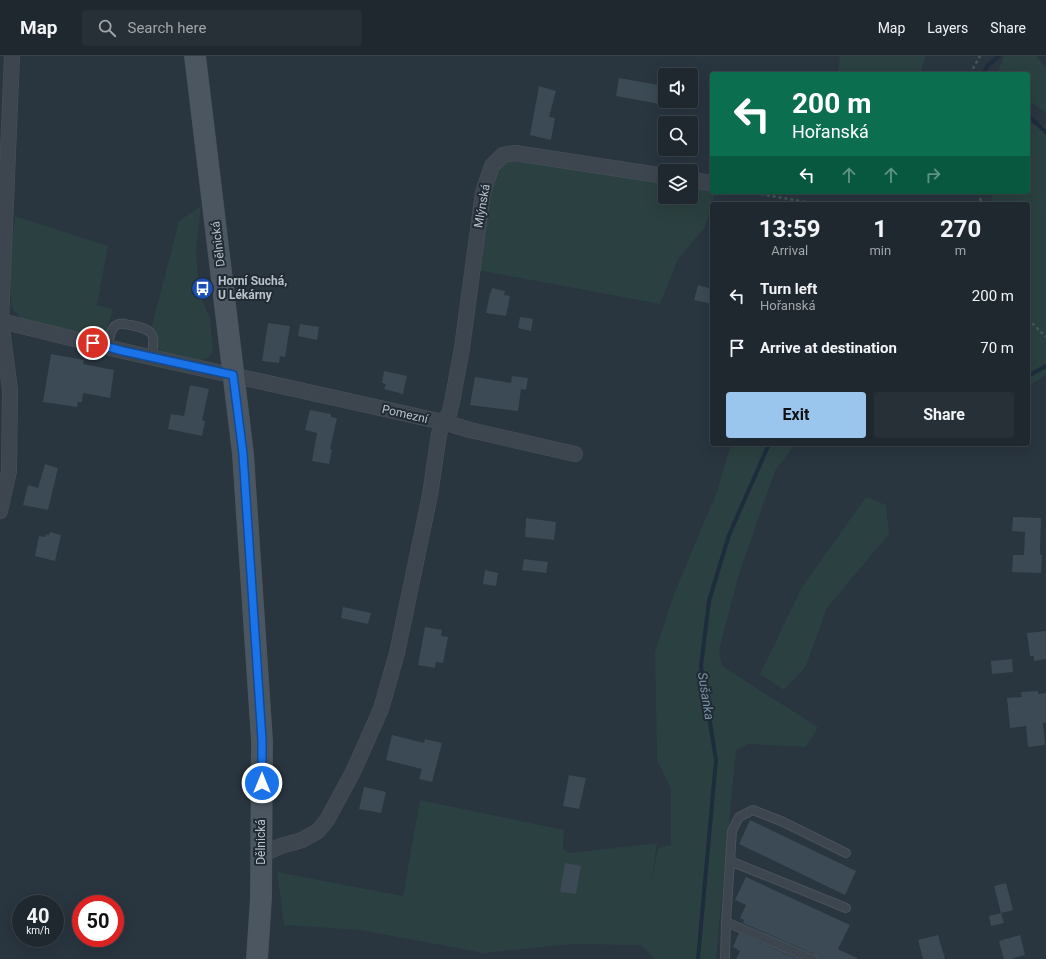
<!DOCTYPE html>
<html lang="en">
<head>
<meta charset="utf-8">
<style>
	:root { --surface:#1f282f; --page:#273037; --text:#f1f3f6; --muted:#a1a6aa; --line:#3c444b; --accent:#9ac5ed }
	body { margin:0; font-family:Roboto,sans-serif; background:var(--page); color:var(--text); height:100vh; display:flex; flex-direction:column; font-size:15px; white-space:nowrap }
	* { box-sizing:border-box; margin:0 }
	p { font-size:13px; color:var(--muted) }
	.icon { flex:none; width:22px; height:22px; fill:none; stroke:currentColor; stroke-width:2; stroke-linecap:round; stroke-linejoin:round }
	.map { position:relative; flex:1; overflow:hidden }
	.details { position:absolute; left:710px; top:146px; width:320px; height:244px; display:flex; flex-direction:column; background:var(--surface); border-radius:4px; box-shadow:0 4px 16px #0002,0 0 0 1px var(--line) }
	.details>* { flex:none }
	.hud { position:absolute; left:710px; top:16px; width:320px; height:122px; border-radius:4px; box-shadow:0 4px 16px #0002,0 0 0 1px var(--line); background:#0b6e4f; color:#fff; overflow:hidden }
	.tools { position:absolute; left:658px; top:12px; display:grid; gap:8px }
	.tools a { display:grid; place-items:center; width:40px; height:40px; border-radius:4px; background:var(--surface); box-shadow:0 4px 16px #0002,0 0 0 1px var(--line); font-size:20px }
	.speed { position:absolute; left:12px; top:839px; display:flex; gap:8px; font-size:20px; font-weight:700; text-align:center }
	.speed>* { display:grid; place-content:center; width:52px; height:52px; border-radius:50%; background:var(--surface); box-shadow:0 4px 16px #0002,0 0 0 1px var(--line); line-height:1 }
	.speed small { font-size:10px; font-weight:400 }
	.speed .limit { border:6px solid #d22; background:#fff; color:#111 }
	.pin { position:absolute; display:grid; place-items:center; width:34px; height:34px; color:#fff; margin:-17px; border:2px solid #fff; border-radius:50%; box-shadow:0 1px 4px #0007 }
	.me { position:absolute; width:44px; margin:-22px; rotate:0deg; stroke-linejoin:round; filter:drop-shadow(0 0 3px #0008) }
	.turn { display:flex; align-items:center; gap:14px; height:84px; padding:0 16px; font-size:18px }
	.turn .icon { width:52px; height:52px; stroke-width:2.5 }
	.turn b { display:block; font-size:28px; line-height:34px }
	.lanes { display:flex; align-items:center; height:38px; padding:0 16px; background:#0003; justify-content:center; gap:20px; direction:ltr }
	.lanes .off { opacity:.35 }
	.eta { display:flex; justify-content:space-evenly; align-items:center; height:68px; text-align:center }
	.eta b { font-size:24px; font-weight:700; line-height:28px }
	.action { display:flex; gap:8px; margin-top:auto; padding:8px 16px }
	.action a { flex:1; height:46px; border-radius:4px; background:var(--accent); color:#111; font-size:16px; font-weight:700; line-height:46px; text-align:center }
	.action a+a { background:var(--page); color:var(--text) }
	ul { padding:0; list-style:none }
	li { display:flex; align-items:center; gap:12px; height:52px; padding:0 16px }
	li div { flex:1 }
	li b { display:block; font-size:15px }
	li em { font-style:normal }
	header { display:flex; align-items:center; gap:24px; box-sizing:border-box; height:56px; padding:0 20px; background:var(--surface); border-bottom:1px solid var(--line) }
	header strong { font-size:19px }
	nav { display:flex; gap:22px; margin-inline-start:auto; font-size:14px }
	.search { width:280px; height:36px; background:var(--page); display:flex; align-items:center; gap:10px; box-sizing:border-box; padding:0 14px; border-radius:4px; color:var(--muted); font-size:15px }
	.map>svg:first-child { display:block }
</style>
</head>
<body>
<header>
<strong>Map</strong>
<div class="search"><svg class="icon" aria-label="search" viewBox="0 0 24 24"><circle cx="10" cy="10" r="6"/><path d="M15 15l6 6"/></svg>Search here</div>
<nav><a>Map</a><a>Layers</a><a>Share</a></nav>
</header>
<div class="map">
<svg width="1046" height="903" viewBox="0 0 1046 903">
	<rect width="100%" height="100%" fill="#29353f"/>
	<g fill="#2b4040">
		<path d="M840,0H926L920,18H838Z"/>
		<path d="M1004,0H1036L1046,12V57L1028,44V18H998L999,13Z"/>
		<path d="M1028,67L1046,70V319L1028,331V148H990L993,136H1028Z"/>
		<path d="M503,99L665,120V141H691V124L712,134V136L715,137L705,171L678,203L660,248L472,213L483,136Z"/>
		<path d="M201,150L196,193L199,236L210,263L213,295L209,301L197,306L159,296L156,275L152,270L179,165Z"/>
		<path d="M15,160L108,190L97,249L113,253L105,280L54,272L21,263L11,250L10,206Z"/>
		<path d="M731,388H795L775,415L739,518L719,594L722,610L818,671L806,691L748,688L736,694L716,903H655L641,889L572,888L484,897L360,874L284,869L277,816L403,840L420,744L564,774L563,794L571,797L657,787L651,828L658,792L671,789V733L657,704L655,596L674,538L718,433Z"/>
		<path d="M866,441L886,449L889,478L827,552L806,610L784,634L760,618L802,531Z"/>
	</g>
	<g fill="none" stroke-linecap="round" stroke-linejoin="round">
		<g stroke="#1d2d3c" stroke-width="4">
			<path d="M984,18C986,8 993,6 999,0"/>
			<path d="M1028,60L1046,76"/>
			<path d="M1028,320L1046,310"/>
			<path d="M698,903L716,704L701,610L709,545L729,479L769,388"/>
		</g>
	</g>
	<g fill="#3b4a54">
		<path d="M619,22L665,30V49L616,40Z"/>
		<path d="M539,30L556,35L549,61L555,62L551,84L530,79Z"/>
		<path d="M698,229L712,233V248L694,244Z"/>
		<path d="M492,232L505,235L504,239L510,240L506,260L486,257L490,237H491Z"/>
		<path d="M520,261L533,263L531,275L518,272Z"/>
		<path d="M268,267L290,270L285,301L280,300L279,307L262,305Z"/>
		<path d="M300,268L319,271L317,284L298,280Z"/>
		<path d="M51,298L84,304L83,308L114,314L110,342L83,337L82,346H78L77,351L43,346Z"/>
		<path d="M384,315L407,320L403,338L384,333L386,328L382,327Z"/>
		<path d="M512,320L528,322L526,334L521,333L518,355L470,349L475,321L511,327Z"/>
		<path d="M190,329L209,333L202,364L205,365L202,380L168,373L171,358L184,360Z"/>
		<path d="M310,354L331,358V361L337,362L330,393L332,394L329,408L312,405L317,377L305,374Z"/>
		<path d="M45,408L58,412L48,454L23,449L28,429L38,432Z"/>
		<path d="M1013,461L1041,462L1040,492V499H1042L1041,517L1012,516L1013,499H1024L1025,476L1012,475Z"/>
		<path d="M526,462L556,466L554,484L525,481Z"/>
		<path d="M50,476L61,479L55,505L35,500L39,480L45,481L46,478L49,479Z"/>
		<path d="M524,503L548,506L546,517L522,514Z"/>
		<path d="M485,514L498,517L496,530L483,528Z"/>
		<path d="M343,551L371,557L368,568L341,562Z"/>
		<path d="M425,571L442,574L441,580L448,581L443,607L436,606L435,612L418,609Z"/>
		<path d="M1046,575V603L1034,605V600H1030L1027,577Z"/>
		<path d="M1012,603L1013,616L992,618L991,605Z"/>
		<path d="M1038,635V638L1046,637V667H1043L1045,689L1028,691L1026,670L1010,672L1007,642L1022,641L1021,636Z"/>
		<path d="M392,679L424,687L425,683L442,687L432,726L419,723L422,713L386,704Z"/>
		<path d="M569,719L586,722L579,753L563,750Z"/>
		<path d="M364,731L386,736L381,757L359,753Z"/>
		<path d="M750,764L856,815L845,839L739,788Z"/>
		<path d="M565,807L581,810L576,838L560,836Z"/>
		<path d="M746,821L850,869L838,893L859,903H817L814,898L743,867L744,864L740,862L746,849L735,844Z"/>
		<path d="M1006,827L1013,854L1001,857L994,830Z"/>
		<path d="M1001,857L1004,867L991,870L989,860Z"/>
		<path d="M739,877L798,903H736L740,895L733,891Z"/>
		<path d="M938,879L945,903H923L918,884Z"/>
		<path d="M1020,879L1025,899L1011,903H1004L999,885Z"/>
	</g>
	<g fill="none" stroke-linecap="round" stroke-linejoin="round">
		<defs>
			<g id="lane">
				<path d="M108,290C109,284 110,274 115,270C120,266 125,268 130,269C155,274 155,277 152,301"/>
				<path d="M730,805L846,852"/>
				<path d="M726,866L812,903"/>
				<path d="M725,903L726,866L732,775L739,761L753,754L781,765L846,797"/>
			</g>
			<g id="street">
				<path d="M691,124L712,127"/>
				<path d="M1,265L123,295L443,366L470,374L575,398"/>
				<path d="M0,455L9,415L10,334L1,265L12,0"/>
				<path d="M261,799L281,790L302,784L318,775L327,764L353,716L381,653L397,597L430,439L439,378L443,366L449,358L452,346L462,292L483,136L492,110L503,99L515,97L665,120"/>
			</g>
			<path id="secondary" d="M195,0L243,398L262,685L261,842L257,903"/>
		</defs>
		<use href="#lane" stroke="#49525b" stroke-width="10"/>
		<use href="#street" stroke="#49525b" stroke-width="16"/>
		<use href="#secondary" stroke="#49525b" stroke-width="22"/>
		<g stroke="#445857" stroke-width="2.5" stroke-dasharray="3 3" stroke-linecap="butt">
			<path d="M970,18L980,0"/>
			<path d="M749,136L817,148"/>
			<path d="M980,136L981,148"/>
			<path d="M1028,263L1046,281"/>
		</g>
		<use href="#lane" stroke="#3d464f" stroke-width="8"/>
		<use href="#street" stroke="#3d464f" stroke-width="15"/>
		<use href="#secondary" stroke="#4b5661" stroke-width="21"/>
	</g>
	<g fill="none" stroke-linecap="round" stroke-linejoin="round">
		<defs>
			<path id="route" d="M93,287L123,295L233,319L243,398L262,684V727"/>
		</defs>
		<use href="#route" stroke="#114b97" stroke-width="10"/>
		<use href="#route" stroke="#1a73e8" stroke-width="7"/>
	</g>
	<defs>
		<symbol id="bus-disc" viewBox="-11 -11 22 22"><circle r="9.5" fill="#1a4fb4" stroke="#212b34"/><path d="M-5-6H5V4H4V6H2V4H-2V6H-4V4H-5ZM-3.5-4V0h7V-4ZM-3.5 1.2v1.5H-2V1.2ZM2 1.2v1.5H3.5V1.2Z" fill="#fff"/></symbol>
	</defs>
	<g fill-rule="evenodd">
		<use href="#bus-disc" x="190" y="220" width="25" height="25"/>
	</g>
	<g text-anchor="middle" dominant-baseline="central" stroke-width="4" stroke-linejoin="round" paint-order="stroke">
		<g font-size="12" fill="#b9c1c9" stroke="#212b34">
			<text transform="translate(482 150) rotate(-80)">Mlýnská</text>
			<text transform="translate(218 188) rotate(-97)">Dělnická</text>
			<text transform="translate(405 358) rotate(13)">Pomezní</text>
			<text transform="translate(261 786) rotate(-90)">Dělnická</text>
		</g>
		<g font-size="12" font-weight="bold" fill="#b9c1c9" stroke="#212b34" text-anchor="start">
			<text x="218" y="225">Horní Suchá,<tspan x="218" dy="14">U Lékárny</tspan></text>
		</g>
		<g font-size="13" font-style="italic" fill="#7790a4" stroke="#212b34">
			<text transform="translate(706 640) rotate(81)">Sušanka</text>
		</g>
	</g>
</svg>
<div class="tools">
<a><svg class="icon" aria-label="sound" viewBox="0 0 24 24"><path d="M4 9h4l5-4v14l-5-4H4zM17 9q2 3 0 6"/></svg></a>
<a><svg class="icon" aria-label="search" viewBox="0 0 24 24"><circle cx="10" cy="10" r="6"/><path d="M15 15l6 6"/></svg></a>
<a><svg class="icon" aria-label="layers" viewBox="0 0 24 24"><path d="M12 4l9 5-9 5-9-5zM3 14l9 5 9-5"/></svg></a>
</div>
<div class="speed"><div>40<small>km/h</small></div><div class="limit">50</div></div>
<div class="pin" style="left:93px;top:287px;background:#d93025"><svg class="icon" aria-label="arrive" viewBox="0 0 24 24"><path d="M6 21V4h12l-3 4 3 4H6"/></svg></div>
<svg class="me" style="left:262px;top:727px" viewBox="-20 -20 40 40"><circle r="17" fill="#1a73e8" stroke="#fff" stroke-width="3"/><path d="M0-11L8 9 0 5-8 9z" fill="#fff"/></svg>
<div class="hud">
<div class="turn"><svg class="icon" aria-label="left" viewBox="0 0 24 24"><path d="M17 20v-9H6M10 6l-5 5 5 5"/></svg><div><b>200 m</b>Hořanská</div></div>
<div class="lanes"><svg class="icon" aria-label="left" viewBox="0 0 24 24"><path d="M17 20v-9H6M10 6l-5 5 5 5"/></svg><svg class="icon off" aria-label="ahead" viewBox="0 0 24 24"><path d="M12 20V5M6 11l6-6 6 6"/></svg><svg class="icon off" aria-label="ahead" viewBox="0 0 24 24"><path d="M12 20V5M6 11l6-6 6 6"/></svg><svg class="icon off" aria-label="right" viewBox="0 0 24 24"><path d="M7 20v-9h11M14 6l5 5-5 5"/></svg></div>
</div>
<section class="details">
<div class="eta">
<div><b>13:59</b><p>Arrival</p></div>
<div><b>1</b><p>min</p></div>
<div><b>270</b><p>m</p></div>
</div>
<ul>
<li><svg class="icon" aria-label="left" viewBox="0 0 24 24"><path d="M17 20v-9H6M10 6l-5 5 5 5"/></svg><div><b>Turn left</b><p>Hořanská</p></div><em>200 m</em></li>
<li><svg class="icon" aria-label="arrive" viewBox="0 0 24 24"><path d="M6 21V4h12l-3 4 3 4H6"/></svg><div><b>Arrive at destination</b></div><em>70 m</em></li>
</ul>
<div class="action"><a>Exit</a><a>Share</a></div>
</section>
</div>
</body>
</html>
